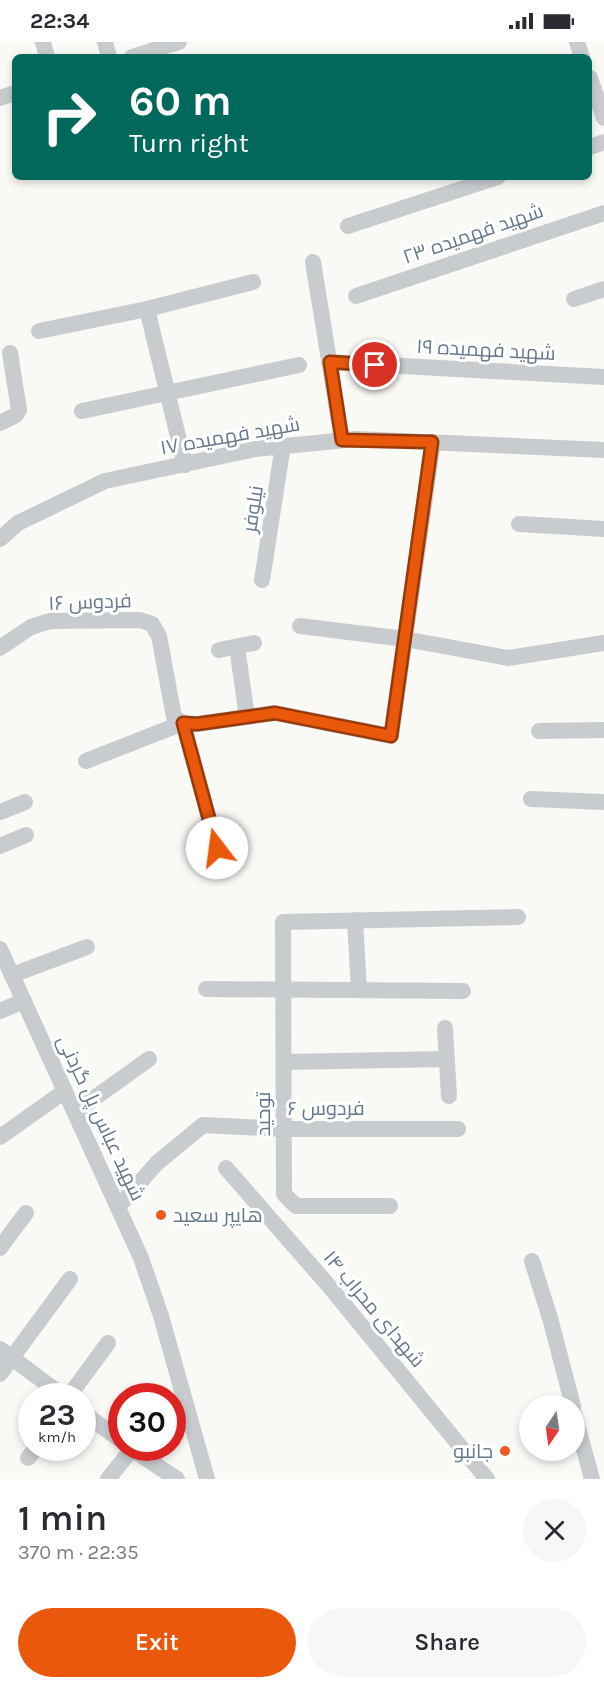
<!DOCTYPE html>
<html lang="en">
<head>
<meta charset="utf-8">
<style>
	:root { --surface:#fff; --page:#f7f7f7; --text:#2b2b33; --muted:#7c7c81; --accent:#ea580c }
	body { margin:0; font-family:Karla,Cairo,sans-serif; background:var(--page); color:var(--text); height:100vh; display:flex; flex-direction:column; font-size:22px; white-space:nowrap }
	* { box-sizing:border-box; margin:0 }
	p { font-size:20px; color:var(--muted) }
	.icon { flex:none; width:33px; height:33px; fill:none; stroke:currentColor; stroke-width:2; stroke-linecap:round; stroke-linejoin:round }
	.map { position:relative; height:1437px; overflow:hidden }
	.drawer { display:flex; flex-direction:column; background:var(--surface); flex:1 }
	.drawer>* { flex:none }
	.hud { position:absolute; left:12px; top:12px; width:580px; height:126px; border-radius:9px; box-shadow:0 3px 9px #0003; background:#00695c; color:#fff; overflow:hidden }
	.needle { width:39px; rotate:193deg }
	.fabs { position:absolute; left:519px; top:1353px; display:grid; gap:12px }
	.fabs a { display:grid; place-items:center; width:66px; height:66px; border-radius:50%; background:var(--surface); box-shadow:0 3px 9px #0003; font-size:30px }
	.speed { position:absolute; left:18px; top:1341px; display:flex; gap:12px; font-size:30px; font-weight:700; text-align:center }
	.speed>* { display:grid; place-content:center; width:78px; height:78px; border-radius:50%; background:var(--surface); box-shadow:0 3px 9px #0003; line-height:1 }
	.speed small { font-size:15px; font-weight:400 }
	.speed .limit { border:9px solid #d22; background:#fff; color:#111 }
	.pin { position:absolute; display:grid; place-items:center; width:51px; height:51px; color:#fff; margin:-26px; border:3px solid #fff; border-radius:50%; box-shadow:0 2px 6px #0007 }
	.me { position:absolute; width:66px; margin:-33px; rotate:345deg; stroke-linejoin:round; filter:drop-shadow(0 0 4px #0008) }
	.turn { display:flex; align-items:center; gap:21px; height:126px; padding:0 18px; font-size:27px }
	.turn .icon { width:78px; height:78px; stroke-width:2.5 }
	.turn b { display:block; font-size:42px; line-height:51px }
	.round { display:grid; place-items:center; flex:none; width:63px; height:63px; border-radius:32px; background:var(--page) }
	.summary { display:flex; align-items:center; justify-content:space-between; height:102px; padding:0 18px }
	h1 { font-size:36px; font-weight:600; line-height:45px }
	.primary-button { display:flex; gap:12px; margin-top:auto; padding:12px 18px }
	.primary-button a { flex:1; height:69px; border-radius:36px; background:var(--accent); color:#fff; font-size:24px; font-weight:600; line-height:69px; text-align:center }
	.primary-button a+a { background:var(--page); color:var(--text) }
	.status { display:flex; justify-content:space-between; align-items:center; height:42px; padding:0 30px; background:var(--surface); direction:ltr }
	.status svg { height:16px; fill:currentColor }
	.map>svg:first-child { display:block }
</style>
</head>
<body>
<div class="status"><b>22:34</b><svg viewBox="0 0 49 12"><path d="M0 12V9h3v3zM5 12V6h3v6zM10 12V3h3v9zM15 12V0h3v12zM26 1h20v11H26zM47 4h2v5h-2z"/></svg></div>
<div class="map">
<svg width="604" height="1437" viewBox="0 0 604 1437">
	<rect width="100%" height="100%" fill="#f9f9f6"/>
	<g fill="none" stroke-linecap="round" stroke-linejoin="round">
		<g stroke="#c8cccf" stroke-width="16">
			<path d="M43,0L47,15"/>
			<path d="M105,0L109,15"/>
			<path d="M577,0L582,15"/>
			<path d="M132,15L179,0"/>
			<path d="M590,36L604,76"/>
			<path d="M0,56L15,51"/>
			<path d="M590,105L604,100"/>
			<path d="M348,184L498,135"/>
			<path d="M313,220L342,398"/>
			<path d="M356,254L604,171"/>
			<path d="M574,257L604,247"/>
			<path d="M39,289L147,267"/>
			<path d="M329,320L604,335"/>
			<path d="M82,369L299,323"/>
			<path d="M0,381L16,373L19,368L10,311"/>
			<path d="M185,423L147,267L253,240"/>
			<path d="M519,482L604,487"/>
			<path d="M0,497L18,481L105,439L255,407L356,397L604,408"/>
			<path d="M262,538L283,403"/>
			<path d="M300,584L405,597L508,616L604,601"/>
			<path d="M237,605L247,675"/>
			<path d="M0,606L31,585L50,579L140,578L152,582L159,594L174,675L183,681"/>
			<path d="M219,608L254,601"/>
			<path d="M183,681L217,806"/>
			<path d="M539,689L604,688"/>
			<path d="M86,719L183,681L197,682L275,671L391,694L433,400"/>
			<path d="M531,757L604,760"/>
			<path d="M0,770L25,760"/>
			<path d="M0,804L26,793"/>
			<path d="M355,878L359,948"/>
			<path d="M0,907L141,1216L161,1274L207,1437"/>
			<path d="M12,933L87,905"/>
			<path d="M206,947L463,949"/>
			<path d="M0,969L24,959"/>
			<path d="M445,986L449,1054"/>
			<path d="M284,1020L446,1017"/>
			<path d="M75,1070L149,1017"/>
			<path d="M0,1095L65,1049"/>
			<path d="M226,1126L329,1244L487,1437"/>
			<path d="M390,1164H296L284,1152L283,880L518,875"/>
			<path d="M118,1165L157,1121L203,1083L284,1087H458"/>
			<path d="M0,1206L26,1171"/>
			<path d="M532,1219L550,1276L573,1364"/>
			<path d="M0,1307L63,1354"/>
			<path d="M0,1332L70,1237"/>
			<path d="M69,1354L108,1301"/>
			<path d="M82,1370L122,1399"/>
			<path d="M574,1371L592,1437"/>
			<path d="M130,1406L177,1437"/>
			<path d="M28,1416L36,1406"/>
			<path d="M108,1437L132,1407"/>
		</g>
	</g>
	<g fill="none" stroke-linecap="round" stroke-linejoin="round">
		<defs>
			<path id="route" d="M217,806L183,681L197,682L275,671L391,694L432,400L342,398L330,320L375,323"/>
		</defs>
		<use href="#route" stroke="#983908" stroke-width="15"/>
		<use href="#route" stroke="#ea580c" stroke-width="10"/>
	</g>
	<g fill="#ef581f" stroke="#fff" stroke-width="2">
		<circle cx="161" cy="1173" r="6"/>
		<circle cx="505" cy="1409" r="6"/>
	</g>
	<g text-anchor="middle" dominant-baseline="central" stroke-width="6" stroke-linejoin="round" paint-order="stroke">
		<g font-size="20" fill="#657889" stroke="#fff">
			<text transform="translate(473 192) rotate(-19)">شهید فهمیده ۲۳</text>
			<text transform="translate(486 308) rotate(3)">شهید فهمیده ۱۹</text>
			<text transform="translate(230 394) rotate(-10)">شهید فهمیده ۱۷</text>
			<text transform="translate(253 467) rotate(-81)">نیلوفر</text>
			<text transform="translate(90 560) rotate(-2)">فردوس ۱۶</text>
			<text x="326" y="1066">فردوس ۶</text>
			<text transform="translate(263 1072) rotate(-90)">توحید</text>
			<text transform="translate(101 1076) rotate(65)">شهید عباس پل گردنی</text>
			<text transform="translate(374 1267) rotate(50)">شهدای محراب ۱۴</text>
		</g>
		<g font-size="20" fill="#657889" stroke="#fff" text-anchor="start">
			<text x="173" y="1173">هایپر سعید</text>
			<text x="493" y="1409" text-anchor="end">جانبو</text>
		</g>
	</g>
</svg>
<div class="fabs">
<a><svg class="needle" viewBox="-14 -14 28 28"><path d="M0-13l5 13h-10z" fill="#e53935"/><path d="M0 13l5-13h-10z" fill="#7c7c81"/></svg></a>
</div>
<div class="speed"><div>23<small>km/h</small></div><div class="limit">30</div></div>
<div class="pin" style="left:375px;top:323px;background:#d93025"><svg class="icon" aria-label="arrive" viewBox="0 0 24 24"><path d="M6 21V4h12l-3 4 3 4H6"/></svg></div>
<svg class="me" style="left:217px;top:806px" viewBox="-20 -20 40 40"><circle r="19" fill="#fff"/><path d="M0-13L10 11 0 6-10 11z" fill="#ea580c"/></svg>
<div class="hud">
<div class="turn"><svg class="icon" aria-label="right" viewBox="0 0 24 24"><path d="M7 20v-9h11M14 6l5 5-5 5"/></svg><div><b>60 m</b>Turn right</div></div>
</div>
</div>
<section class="drawer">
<div class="summary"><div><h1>1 min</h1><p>370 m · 22:35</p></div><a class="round"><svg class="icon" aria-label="close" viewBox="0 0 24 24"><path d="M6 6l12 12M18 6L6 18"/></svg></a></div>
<div class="primary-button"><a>Exit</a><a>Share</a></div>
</section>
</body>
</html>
